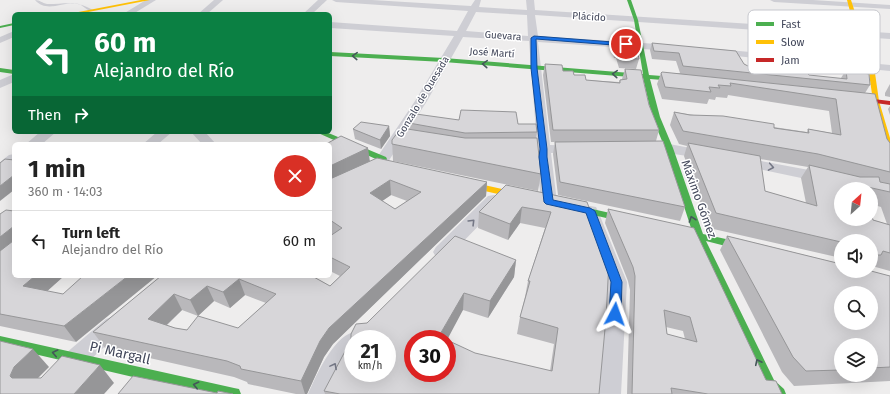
<!DOCTYPE html>
<html lang="en">
<head>
<meta charset="utf-8">
<style>
	:root { --surface:#fff; --page:#f2f2f2; --text:#222; --muted:#767676; --line:#e0e0e0 }
	body { margin:0; font-family:"Fira Sans",sans-serif; background:var(--page); color:var(--text); height:100vh; display:flex; flex-direction:column; font-size:15px; white-space:nowrap }
	* { box-sizing:border-box; margin:0 }
	p { font-size:13px; color:var(--muted) }
	.icon { flex:none; width:22px; height:22px; fill:none; stroke:currentColor; stroke-width:2; stroke-linecap:round; stroke-linejoin:round }
	.map { position:relative; flex:1; overflow:hidden }
	.panel { position:absolute; left:12px; top:142px; width:320px; height:136px; display:flex; flex-direction:column; background:var(--surface); border-radius:6px; box-shadow:0 4px 16px #0002 }
	.panel>* { flex:none }
	.guide { position:absolute; left:12px; top:12px; width:320px; height:122px; border-radius:6px; box-shadow:0 4px 16px #0002; background:#0b8043; color:#fff; overflow:hidden }
	.needle { width:26px; rotate:27deg }
	.tools { position:absolute; left:834px; top:182px; display:grid; gap:8px }
	.tools a { display:grid; place-items:center; width:44px; height:44px; border-radius:50%; background:var(--surface); box-shadow:0 4px 16px #0002; font-size:20px }
	.speed { position:absolute; left:344px; top:330px; display:flex; gap:8px; font-size:20px; font-weight:700; text-align:center }
	.speed>* { display:grid; place-content:center; width:52px; height:52px; border-radius:50%; background:var(--surface); box-shadow:0 4px 16px #0002; line-height:1 }
	.speed small { font-size:10px; font-weight:400 }
	.speed .limit { border:6px solid #d22; background:#fff; color:#111 }
	.pin { position:absolute; display:grid; place-items:center; width:34px; height:34px; color:#fff; margin:-17px; border:2px solid #fff; border-radius:50%; box-shadow:0 1px 4px #0007 }
	.me { position:absolute; width:44px; margin:-22px; rotate:4deg; stroke-linejoin:round; filter:drop-shadow(0 0 3px #0008) }
	.turn { display:flex; align-items:center; gap:14px; height:84px; padding:0 16px; font-size:18px }
	.turn .icon { width:52px; height:52px; stroke-width:2.5 }
	.turn b { display:block; font-size:28px; line-height:34px }
	.then { display:flex; align-items:center; height:38px; padding:0 16px; background:#0003; gap:8px; font-size:15px }
	.round { display:grid; place-items:center; flex:none; width:42px; height:42px; border-radius:21px; background:var(--page) }
	.overview { display:flex; align-items:center; justify-content:space-between; height:68px; padding:0 16px }
	h1 { font-size:24px; font-weight:700; line-height:30px }
	ul { padding:0; list-style:none }
	li { display:flex; align-items:center; gap:12px; height:60px; padding:0 16px; border-top:1px solid var(--line) }
	li div { flex:1 }
	li b { display:block; font-size:15px }
	li em { font-style:normal }
	.map>svg:first-child { display:block }
</style>
</head>
<body>
<div class="map">
<svg width="890" height="394" viewBox="0 0 890 394">
	<rect width="100%" height="100%" fill="#eeeded"/>
	<g fill="none" stroke-linecap="round" stroke-linejoin="round">
		<path fill="#ceced4" fill-rule="evenodd" d="M35,0C40,0 42,3 47,4C67,4 76,0 93,10L90,11C86,9 82,5 79,4C65,0 47,14 35,0Z"/>
		<g fill="#ceced4" fill-rule="evenodd">
			<path d="M146,0H156L133,14H123Z"/>
			<path d="M214,0H223L207,14H198Z"/>
			<path d="M318,0H327L312,14H303Z"/>
			<path d="M332,0H372L471,6L475,0H481L479,7L527,10L526,0H534L535,10L890,33V39L535,15L538,36L672,45L677,48L672,51L538,42L550,145L579,146L581,149L579,152L551,153L557,202L555,206L549,207L543,206L541,202L536,153L512,152L510,149L512,146L537,145L529,41L463,37L427,101L388,162L383,163L378,162L376,159L415,101L454,36L330,28V22L457,31L468,11L336,2ZM476,12L527,15L528,36L466,31Z"/>
			<path d="M770,0H813L890,5V9L774,2Z"/>
			<path d="M14,31V37L0,43V37Z"/>
			<path d="M717,49L890,65V71L714,54L712,52Z"/>
			<path d="M14,74V82L0,88V80Z"/>
			<path d="M40,132H56L42,144H26Z"/>
			<path d="M157,132H172L158,144H143Z"/>
			<path d="M191,132H205L216,144H202Z"/>
			<path d="M659,144H669L707,151L712,152L714,155L712,158L707,159L654,151L652,148L654,145Z"/>
			<path d="M14,154V165L5,172L0,173V162L9,155Z"/>
			<path d="M740,157L825,173L830,175L833,178L830,181L825,183L735,164L733,161L735,158Z"/>
			<path d="M494,195L500,196L502,200L500,204L448,257L442,258L436,257L433,252L436,247L488,196Z"/>
			<path d="M590,206L596,207L598,211L627,282L621,394H597L607,282L582,211L584,207Z"/>
			<path d="M114,316L122,319L125,325L122,331L81,368L73,371L65,368L62,361L65,354L106,319Z"/>
			<path d="M353,332L361,334L363,339H353V356L333,394H308C317,374 332,339 353,332Z"/>
		</g>
		<g fill="#4caf50" fill-rule="evenodd">
			<path d="M627,0H631L638,20L649,75L688,78L691,80L688,82L650,79L660,117L673,148L703,234L753,245L757,246L758,249L757,252L753,253L706,241L774,380L784,389L786,394H770L764,388L695,239L665,231L663,229L668,226L692,231L665,148L652,117L643,78L444,62L330,56V52L444,58L643,74L634,20Z"/>
			<path d="M14,23V25L0,28V26Z"/>
			<path d="M0,68L14,70V74L0,72Z"/>
			<path d="M316,132H326L386,157L387,159L384,164L403,168L404,170L400,173L376,167L375,165L378,160Z"/>
			<path d="M561,202L637,219L642,222L637,225L558,207L556,205Z"/>
			<path d="M0,336L234,388L239,389L241,394H206L0,346Z"/>
		</g>
		<g fill="#ffc107" fill-rule="evenodd">
			<path d="M141,0H150L78,14H68Z"/>
			<path d="M847,0H851L862,34L874,66L879,101L890,138V154L886,152L873,101L868,66L856,34Z"/>
			<path d="M457,179L529,195L534,198L529,201L454,184L453,182L454,180Z"/>
		</g>
		<path fill="#c62828" fill-rule="evenodd" d="M848,96L890,101V105L846,99L845,98Z"/>
	</g>
	<g fill="#b9b8bb" fill-rule="evenodd">
		<path d="M614,38L639,59L636,69L619,68L616,58H614L612,48Z"/>
		<path d="M652,43L744,64L748,66L809,75L841,79V78L846,70L870,85L865,93L887,139L890,143V271L872,266L871,268V241H841V258L709,228L684,156L687,146L679,144L670,125L674,112L807,132L808,129L832,133L829,111L728,95L727,98L716,97L715,100L709,99L707,104L662,99L657,84L661,73H680L676,61L652,59L650,50ZM760,159L808,167L801,178L806,203L765,191ZM841,189H871V204L881,207L887,224L873,220Z"/>
		<path d="M545,64L586,80L619,82L620,80L622,79L625,69L649,105L659,130L656,141L685,207L680,221L558,195L553,154L555,142H551L543,75Z"/>
		<path d="M890,84V97L885,96V93Z"/>
		<path d="M890,106V115L888,109Z"/>
		<path d="M459,120L518,124L537,132L536,138L541,174L538,191L393,161L392,140L409,129V123Z"/>
		<path d="M389,126L390,136L381,149L355,139L353,129Z"/>
		<path d="M330,144L370,161L487,182L486,196L333,344L324,357L307,394H296L248,384L247,382L234,377L105,348L93,332L161,276H315L314,277L330,286L340,276L330,271V236L332,235L330,233ZM391,195L407,201L395,209L382,201ZM245,295L266,303L238,328L187,330L175,328L167,325L182,310L198,316L214,301L230,308Z"/>
		<path d="M506,185L587,202L599,394H325L324,391L367,323L516,260L514,277L488,318L463,310L413,339L550,371L554,344L517,334L520,317L525,297L528,281L545,228L520,223L508,240L478,228L479,212Z"/>
		<path d="M608,209L766,380L782,394H627L630,290L628,281L605,223ZM666,327L683,331L685,339L667,334Z"/>
		<path d="M0,214L14,276H64L47,291L76,342L0,326Z"/>
		<path d="M727,236L890,276V381L794,386L782,372L720,250ZM841,345H871V375H841Z"/>
	</g>
	<g fill="#969698">
		<path d="M389,126L390,136L381,149L380,140Z"/>
		<path d="M368,148L370,162L330,181V166Z"/>
		<path d="M14,175V190L0,201V186Z"/>
		<path d="M390,180L391,195L372,208L370,193Z"/>
		<path d="M487,182L486,196L333,344L324,357L307,394H305L301,381L320,341L329,328Z"/>
		<path d="M522,207L520,223L508,240L510,224Z"/>
		<path d="M14,226V242L0,253V237Z"/>
		<path d="M516,260L514,277L488,318L490,301Z"/>
		<path d="M35,276H64L35,302L23,286Z"/>
		<path d="M128,276H157L76,342L64,326Z"/>
		<path d="M239,279L245,295L230,308L223,292Z"/>
		<path d="M207,286L214,301L198,316L190,300Z"/>
		<path d="M464,293L463,310L447,340V339H439V336Z"/>
		<path d="M174,294L182,310L157,334L148,319Z"/>
		<path d="M33,349L49,367L31,385L12,378L10,376L14,367Z"/>
		<path d="M100,365L114,383L104,394H74Z"/>
	</g>
	<g fill="#d7d6d9" stroke="#969698" fill-rule="evenodd">
		<path d="M614,38L635,39L639,59L621,58L619,48H617Z"/>
		<path d="M652,43L736,51L744,64L748,66L807,73L809,75L847,79L846,70L869,74L870,85L683,66L679,53L654,51Z"/>
		<path d="M545,64L562,65L563,71H573L574,75H585L586,80L620,83V80L627,79L625,69L641,70L649,105L659,130H553Z"/>
		<path d="M662,72L875,94L887,139L890,143V172L818,154L683,131L674,112L690,115L723,116L774,124V128L809,133L808,129L841,135L836,99L730,83L731,86L718,85L720,88L709,87L711,92L665,87L661,73Z"/>
		<path d="M461,110L516,112L518,124H536L537,132L465,133L409,123L416,114L459,120Z"/>
		<path d="M361,122L389,126L380,140L353,129Z"/>
		<path d="M401,128L465,138H537L541,174L392,144V140Z"/>
		<path d="M341,136L368,148L330,166V144H326Z"/>
		<path d="M663,141L685,207L560,182L555,142Z"/>
		<path d="M688,143L760,156L765,191L817,206L809,165L860,177H879L880,182L890,184V192L863,186V189H841V219H871V213L873,220L890,225V253L883,251L881,255H871V241H841V242L716,213Z"/>
		<path d="M377,158L487,182L329,328L320,341L301,381L241,369L240,366L227,361L93,332L161,276H312L330,286L350,267L330,257V236L342,228L330,220V179ZM390,180L421,192L395,209L370,193ZM239,279L276,294L238,328L198,316L187,330L175,328L148,319L174,294L190,300L207,286L223,292Z"/>
		<path d="M5,159L14,160V175L0,186V163Z"/>
		<path d="M506,185L587,202L609,261L606,318L599,394H340L324,391L351,340V334L356,324L367,323L455,236L516,260L490,301L464,293L439,336L445,339H413V373H447V340L475,353L552,371L558,328L520,317L530,281H528L551,212L522,207L510,224L479,212ZM353,339H387V373H353Z"/>
		<path d="M608,209L694,228L766,380L776,381L782,394H708L671,388L672,394H632L635,276L633,267ZM664,310L690,317L697,342L667,334Z"/>
		<path d="M6,210L14,211V226L0,237V214Z"/>
		<path d="M727,236L841,264V271H871L890,276V367L871,368V345H841V370L806,371L793,357ZM841,293H871V323H841Z"/>
		<path d="M13,241H14V276H35L23,286L63,294L83,276H128L64,326L0,314V251Z"/>
		<path d="M0,341L33,349L14,367L10,376L12,378H41L62,356L100,365L74,394H0Z"/>
		<path d="M133,376L217,393L218,391L233,394H118Z"/>
	</g>
	<defs><path id="oneway-chevron" d="M-2-3.5L2.5 0L-2 3.5" fill="none" stroke-width="1.6" stroke-linecap="round" stroke-linejoin="round"/></defs>
	<g stroke="#445759">
		<use href="#oneway-chevron" transform="translate(355 56) rotate(-177)"/>
		<use href="#oneway-chevron" transform="translate(485 64) rotate(-176)"/>
		<use href="#oneway-chevron" transform="translate(615 74) rotate(-176)"/>
		<use href="#oneway-chevron" transform="translate(692 219) rotate(-109)"/>
		<use href="#oneway-chevron" transform="translate(55 353) rotate(-168)"/>
		<use href="#oneway-chevron" transform="translate(758 362) rotate(-116)"/>
		<use href="#oneway-chevron" transform="translate(196 385) rotate(-167)"/>
	</g>
	<g stroke="#747785">
		<use href="#oneway-chevron" transform="translate(771 167) rotate(10)"/>
		<use href="#oneway-chevron" transform="translate(472 222) rotate(-45)"/>
		<use href="#oneway-chevron" transform="translate(334 366) rotate(-62)"/>
	</g>
	<path fill="#1a73e8" stroke="#114b97" d="M534,36L626,43L629,44L626,46L536,39L537,68L547,149V157L553,200L590,208L595,211L622,282L621,314L619,318L615,319L610,318L609,314L611,282L586,213L546,204L544,202L539,157L540,149L531,68V38Z"/>
	<g text-anchor="middle" dominant-baseline="central" stroke-width="3" stroke-linejoin="round" paint-order="stroke">
		<g font-size="10" fill="#43485b" stroke="#fff">
			<text transform="translate(589 17) rotate(4)">Plácido</text>
			<text transform="translate(503 36) rotate(4)">Guevara</text>
			<text transform="translate(492 53) rotate(4)">José Martí</text>
			<text transform="translate(423 97) rotate(-59)">Gonzalo de Quesada</text>
		</g>
		<g font-size="12" fill="#43485b" stroke="#fff">
			<text transform="translate(699 199) rotate(70)">Máximo Gómez</text>
		</g>
		<g font-size="14" fill="#43485b" stroke="#fff">
			<text transform="translate(120 353) rotate(13)">Pi Margall</text>
		</g>
	</g>
	<rect x="748" y="10" width="132" height="64" rx="6" fill="#fff" stroke="#c7c8ce" stroke-width="1"/>
	<rect x="756" y="22" width="18" height="4" fill="#4caf50"/>
	<rect x="756" y="40" width="18" height="4" fill="#ffc107"/>
	<rect x="756" y="58" width="18" height="4" fill="#c62828"/>
	<g font-size="11" fill="#43485b">
		<text x="781" y="28">Fast</text>
		<text x="781" y="46">Slow</text>
		<text x="781" y="64">Jam</text>
	</g>
</svg>
<div class="tools">
<a><svg class="needle" viewBox="-14 -14 28 28"><path d="M0-13l5 13h-10z" fill="#e53935"/><path d="M0 13l5-13h-10z" fill="#767676"/></svg></a>
<a><svg class="icon" aria-label="sound" viewBox="0 0 24 24"><path d="M4 9h4l5-4v14l-5-4H4zM17 9q2 3 0 6"/></svg></a>
<a><svg class="icon" aria-label="search" viewBox="0 0 24 24"><circle cx="10" cy="10" r="6"/><path d="M15 15l6 6"/></svg></a>
<a><svg class="icon" aria-label="layers" viewBox="0 0 24 24"><path d="M12 4l9 5-9 5-9-5zM3 14l9 5 9-5"/></svg></a>
</div>
<div class="speed"><div>21<small>km/h</small></div><div class="limit">30</div></div>
<div class="pin" style="left:626px;top:44px;background:#d93025"><svg class="icon" aria-label="arrive" viewBox="0 0 24 24"><path d="M6 21V4h12l-3 4 3 4H6"/></svg></div>
<svg class="me" style="left:615px;top:314px" viewBox="-20 -20 40 40"><path d="M0-17L14 15 0 8-14 15z" fill="#1a73e8" stroke="#fff" stroke-width="4"/></svg>
<div class="guide">
<div class="turn"><svg class="icon" aria-label="left" viewBox="0 0 24 24"><path d="M17 20v-9H6M10 6l-5 5 5 5"/></svg><div><b>60 m</b>Alejandro del Río</div></div>
<div class="then">Then<svg class="icon" aria-label="right" viewBox="0 0 24 24"><path d="M7 20v-9h11M14 6l5 5-5 5"/></svg></div>
</div>
<section class="panel">
<div class="overview"><div><h1>1 min</h1><p>360 m · 14:03</p></div><a class="round" style="background:#d93025;color:#fff"><svg class="icon" aria-label="close" viewBox="0 0 24 24"><path d="M6 6l12 12M18 6L6 18"/></svg></a></div>
<ul>
<li><svg class="icon" aria-label="left" viewBox="0 0 24 24"><path d="M17 20v-9H6M10 6l-5 5 5 5"/></svg><div><b>Turn left</b><p>Alejandro del Río</p></div><em>60 m</em></li>
</ul>
</section>
</div>
</body>
</html>
